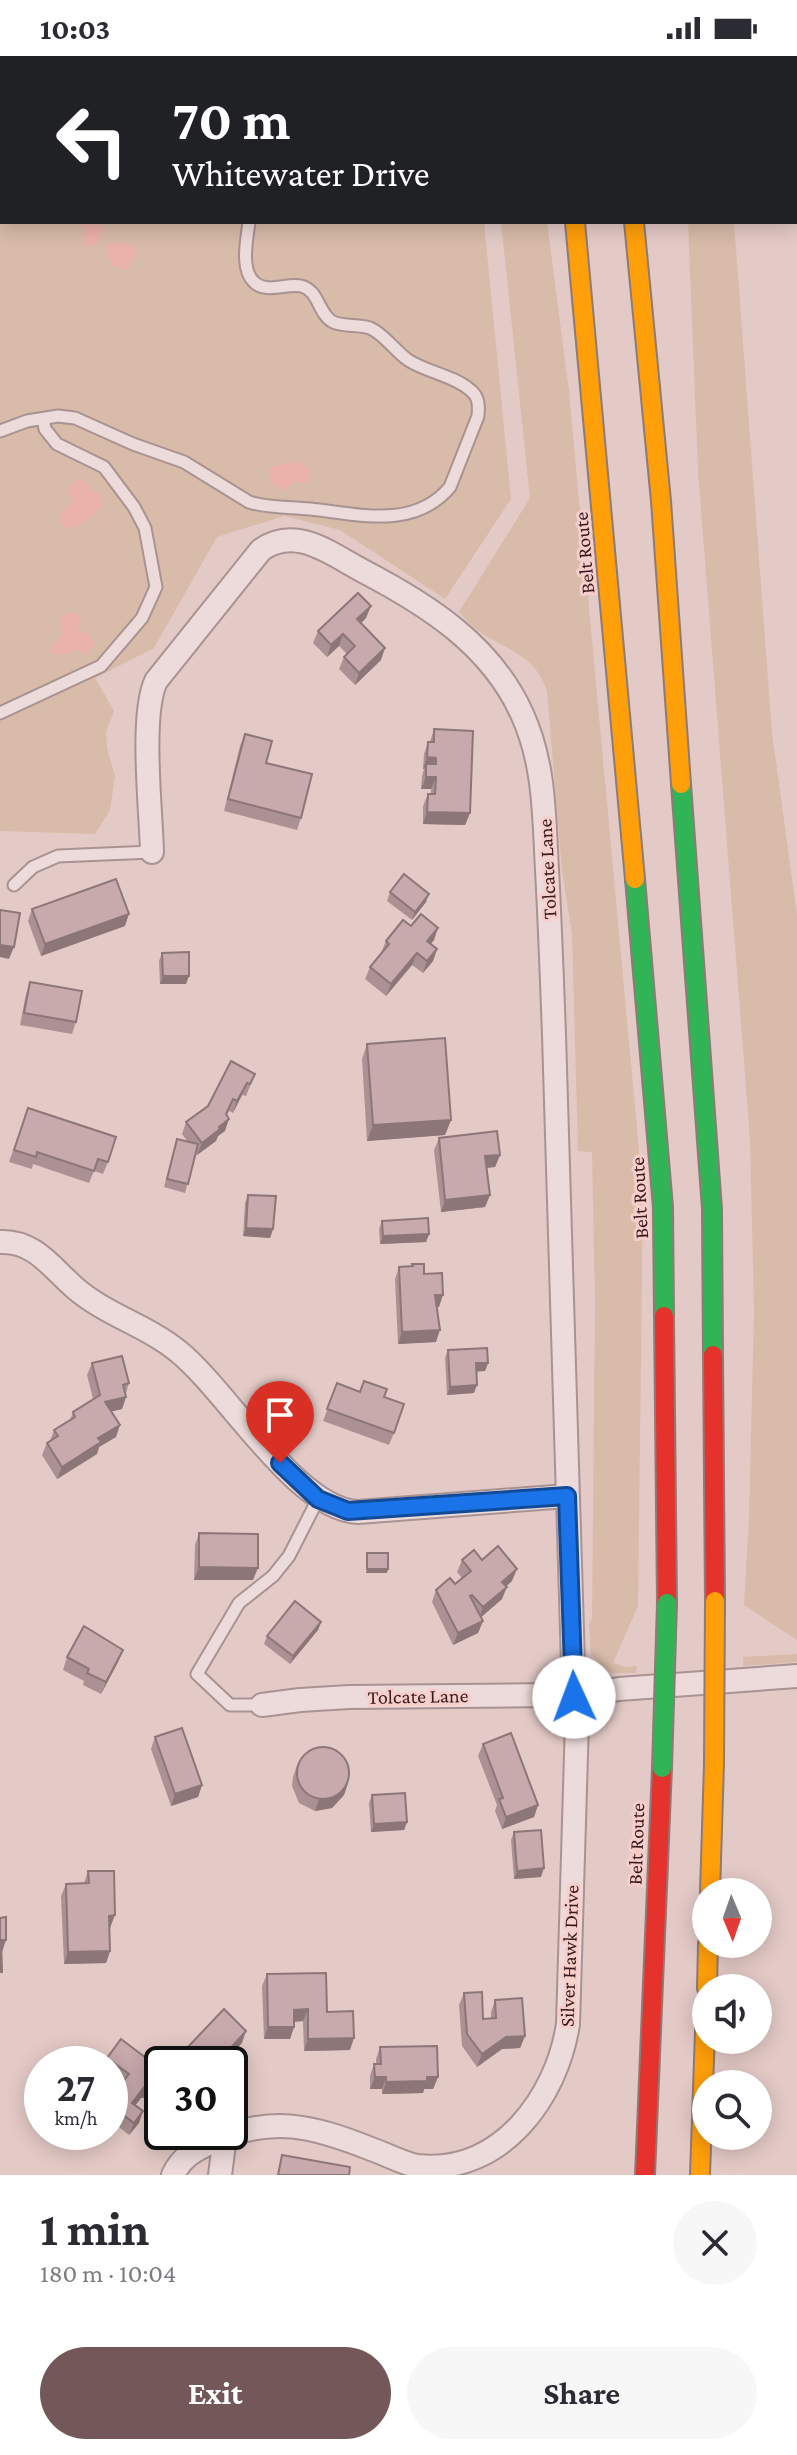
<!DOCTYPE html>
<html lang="en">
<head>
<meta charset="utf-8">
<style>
	:root { --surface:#fff; --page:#f7f7f7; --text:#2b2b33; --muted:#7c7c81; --accent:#745859 }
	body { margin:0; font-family:"Crimson Pro",serif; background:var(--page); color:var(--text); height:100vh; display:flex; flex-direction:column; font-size:30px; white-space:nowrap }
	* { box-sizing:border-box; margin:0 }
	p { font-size:26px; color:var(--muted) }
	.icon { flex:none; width:44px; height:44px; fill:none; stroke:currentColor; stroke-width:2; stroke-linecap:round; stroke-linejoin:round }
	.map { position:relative; height:2119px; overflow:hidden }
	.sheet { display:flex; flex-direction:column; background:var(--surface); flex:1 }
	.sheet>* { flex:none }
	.hud { position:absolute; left:0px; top:0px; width:798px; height:168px; box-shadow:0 4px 20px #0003; background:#202124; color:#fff; overflow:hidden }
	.needle { width:52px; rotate:178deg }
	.controls { position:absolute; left:692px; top:1822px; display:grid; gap:16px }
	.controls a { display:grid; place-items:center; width:80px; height:80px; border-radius:50%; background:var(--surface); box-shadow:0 4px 20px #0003; font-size:40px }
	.speed { position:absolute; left:24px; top:1990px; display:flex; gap:16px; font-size:40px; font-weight:700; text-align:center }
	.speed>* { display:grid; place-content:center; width:104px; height:104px; border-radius:50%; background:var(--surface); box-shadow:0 4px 20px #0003; line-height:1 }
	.speed small { font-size:20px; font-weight:400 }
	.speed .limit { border:4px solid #111; border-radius:12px; background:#fff; color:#111 }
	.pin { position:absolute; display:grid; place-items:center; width:68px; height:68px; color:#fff; margin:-82px -34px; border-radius:50% 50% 50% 0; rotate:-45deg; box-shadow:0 0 8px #0007 }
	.pin .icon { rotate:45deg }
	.me { position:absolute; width:88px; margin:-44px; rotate:358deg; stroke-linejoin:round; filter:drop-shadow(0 0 6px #0008) }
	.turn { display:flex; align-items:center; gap:28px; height:168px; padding:0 40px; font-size:36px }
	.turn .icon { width:104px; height:104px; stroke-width:2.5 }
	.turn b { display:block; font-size:56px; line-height:68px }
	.round { display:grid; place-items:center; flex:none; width:84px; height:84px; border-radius:42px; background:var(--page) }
	.headline { display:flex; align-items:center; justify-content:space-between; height:136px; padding:0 40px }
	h1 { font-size:48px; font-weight:700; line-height:60px }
	.cta { display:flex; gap:16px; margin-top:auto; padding:16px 40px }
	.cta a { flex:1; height:92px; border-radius:48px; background:var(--accent); color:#fff; font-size:32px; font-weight:700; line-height:92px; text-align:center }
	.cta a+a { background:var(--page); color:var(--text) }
	.status { display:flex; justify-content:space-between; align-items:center; height:56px; padding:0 40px; background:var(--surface); direction:ltr }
	.status svg { height:22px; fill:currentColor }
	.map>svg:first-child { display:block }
</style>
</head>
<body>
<div class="status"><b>10:03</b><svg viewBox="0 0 49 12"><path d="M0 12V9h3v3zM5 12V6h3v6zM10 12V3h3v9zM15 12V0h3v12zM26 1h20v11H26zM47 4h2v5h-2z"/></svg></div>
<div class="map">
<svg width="797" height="2119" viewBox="0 0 797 2119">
	<rect width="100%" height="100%" fill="#e4cac7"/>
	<g fill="#d8bba8">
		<path d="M0,0L462,2H2V166H484L511,443L445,543L340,474L284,460L217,481L154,592L95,622L114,655L106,676L107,692L115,720L110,754L95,778L0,775Z"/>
		<path d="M501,166H547L569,335L643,1137L638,1550L613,1607L625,1611L637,1610L636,1617H611L591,1599L589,1568L592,1563L595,1246L592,1096L578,1095L572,878L562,815L547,635C535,598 506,594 477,574C470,569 465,562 459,556L530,442Z"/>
		<path d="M688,166H734L772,677L797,859V1584L744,1549L749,1463L754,1255L750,1083L698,415Z"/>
		<path d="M797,1598V1606L743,1610V1601Z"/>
	</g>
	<g fill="#ebb2ab">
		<path d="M77,166H100C108,175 99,188 89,191L83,187V172Z"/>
		<path d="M111,187H126L137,194L128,213L113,210L107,200L106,189Z"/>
		<path d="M299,405L308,411L310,424L302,427L295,425L285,434L272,427L269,415L272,410Z"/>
		<path d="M77,423H84L90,434L100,438L103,449C94,460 80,472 65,473L60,464C62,453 66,453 73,447L67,434Z"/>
		<path d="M69,555L80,560L78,574L90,578L94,587L93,592L85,598L74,593L69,598L57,599L52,596V589L62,579L60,563Z"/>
	</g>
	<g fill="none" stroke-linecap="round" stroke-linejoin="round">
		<defs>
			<g id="lane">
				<path d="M10,0V2"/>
				<path d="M206,0L207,2"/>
				<path d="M0,35L2,33"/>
				<path d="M0,375L27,365L58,360L75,362L133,388L184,406L249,446C268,452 290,451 310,453C358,458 414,474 450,431L478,360C479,349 479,340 469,333C452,319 426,316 408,304C395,295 384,278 370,272C358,268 344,271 333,266C318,258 319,234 301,230C286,227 266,238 254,226C240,213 247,183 249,166"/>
				<path d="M0,657L101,610L142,562L156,531L145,472L134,451L104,411L57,388L45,373L43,363"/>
				<path d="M14,829L33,811L58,800L152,796"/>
				<path d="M262,1649H230L197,1618L239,1547L273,1520L289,1500L318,1443"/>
			</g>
			<g id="street">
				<path d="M152,796C151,755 140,659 156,625L261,494C296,469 331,498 363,515C428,549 491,589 522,658C545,708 544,760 547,814C550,869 552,924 554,979C562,1200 566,1421 574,1641L577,1665L568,1968C557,2041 501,2119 417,2110C401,2107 386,2098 371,2093C313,2070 272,2059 214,2085C195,2094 182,2100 173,2119"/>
				<path d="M0,1186C34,1184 52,1212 75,1232C106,1259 148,1270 179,1296C228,1336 297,1454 358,1456L567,1440"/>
				<path d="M262,1649L300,1644L349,1641L550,1639L574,1641L619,1633L797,1620"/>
				<path d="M220,2119L225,2080"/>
			</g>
			<g id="fast">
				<path d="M681,728L712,1153L713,1299"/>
				<path d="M635,823L663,1151L664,1260"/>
			</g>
			<g id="slow">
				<path d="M575,166L635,823"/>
				<path d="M634,166L661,445L681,728"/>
				<path d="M710,1836L714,1708"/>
				<path d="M707,1932L708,1888"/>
				<path d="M700,2119L706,1947"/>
			</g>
			<g id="jam">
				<path d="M558,0V2"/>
				<path d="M618,0V2"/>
				<path d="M657,0V2"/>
				<path d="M664,1260L667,1547"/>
				<path d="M713,1299L715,1545"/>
				<path d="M645,2119L662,1712"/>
			</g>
		</defs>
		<use href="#lane" stroke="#a89292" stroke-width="15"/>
		<use href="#street" stroke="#a89292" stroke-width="26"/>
		<use href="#fast" stroke="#8e7a79" stroke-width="22"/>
		<use href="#slow" stroke="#8e7a79" stroke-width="22"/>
		<use href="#jam" stroke="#8e7a79" stroke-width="22"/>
		<use href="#lane" stroke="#ecdbda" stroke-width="11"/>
		<use href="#street" stroke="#ecdbda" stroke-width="22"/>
		<use href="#fast" stroke="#30b455" stroke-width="18"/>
		<use href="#slow" stroke="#ff9f0a" stroke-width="18"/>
		<use href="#jam" stroke="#e5322d" stroke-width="18"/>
		<defs>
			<path id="fast-bridge" d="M662,1712L667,1547"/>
			<path id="slow-bridge" d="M714,1708L715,1545"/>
		</defs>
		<use href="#fast-bridge" stroke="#8e7a79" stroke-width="22" stroke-linecap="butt"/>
		<use href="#slow-bridge" stroke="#8e7a79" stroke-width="22" stroke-linecap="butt"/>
		<use href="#fast-bridge" stroke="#30b455" stroke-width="18"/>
		<use href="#slow-bridge" stroke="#ff9f0a" stroke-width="18"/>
	</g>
	<g fill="#ac9194">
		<path d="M366,562L361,567L381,604L355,629L339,613L344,601L347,598L339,590L327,601L313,587L318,575Z"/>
		<path d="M434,673L470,757L465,769L423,768V750L428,738H431V733H421L422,720L424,713H423L424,698L428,686H430Z"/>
		<path d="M245,678L266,707L301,762L297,774L224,755L240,690Z"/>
		<path d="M390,836L426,846L412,864L387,845Z"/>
		<path d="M32,853L125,870L41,900L28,865Z"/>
		<path d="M411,870L434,884L431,888L437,893L433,905L423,917L412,909L386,940L365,923L370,911L381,897L386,885Z"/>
		<path d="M162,897L186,928H160L159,905Z"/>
		<path d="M30,926L76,966L72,978L20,969L26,938Z"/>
		<path d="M367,988L451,1064L445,1079L367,1085L362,1003Z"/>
		<path d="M255,1018L246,1040L242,1039L233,1057L229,1055L227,1059L225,1075L218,1080L216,1085L197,1099L196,1096L185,1137L164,1131L177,1083L188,1086L182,1078L186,1066Z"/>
		<path d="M28,1052L108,1106L103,1118L94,1115L89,1127L33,1108L32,1113L9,1106Z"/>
		<path d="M439,1082L500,1099L495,1111L487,1112L490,1139L485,1151L441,1156L434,1094Z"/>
		<path d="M248,1139L273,1173L270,1182L243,1180L245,1147Z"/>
		<path d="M382,1165L429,1178L426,1186L380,1188L379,1173Z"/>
		<path d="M412,1208L439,1251H437L436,1286L398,1288L395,1223L399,1211L412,1210Z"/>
		<path d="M448,1294L488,1307L485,1315H476L474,1337L447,1339L445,1302Z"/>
		<path d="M92,1307L129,1327L126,1337V1341L122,1353L111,1355L116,1381L99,1391L97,1398L57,1423L42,1399L47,1387L50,1385L54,1374L70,1364L73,1356L93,1343L87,1319Z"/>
		<path d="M337,1327L360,1336L394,1377L389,1389L323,1365Z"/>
		<path d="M199,1477L253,1524H194L195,1489Z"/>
		<path d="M462,1504H482L512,1525L506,1530L502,1543L481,1561L483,1565L478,1577L453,1589L432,1546L436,1534L455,1528L462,1522L457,1516Z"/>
		<path d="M321,1566L318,1574L290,1608L264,1588L267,1580Z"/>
		<path d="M123,1594L118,1606L101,1638L83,1629L84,1625L63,1614L67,1601Z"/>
		<path d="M155,1681L202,1729L198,1741L171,1750L151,1693Z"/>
		<path d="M483,1688L538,1749L534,1761L502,1773L495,1755L497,1749L478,1700Z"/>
		<path d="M297,1709L348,1727L344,1739L332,1752L315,1755L299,1747L292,1730L293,1721Z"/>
		<path d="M372,1739L407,1766L404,1774L371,1776L369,1747Z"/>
		<path d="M514,1776L541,1821L514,1823L511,1784Z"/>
		<path d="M88,1815L110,1872H109L110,1895L106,1907L64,1908L61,1840L66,1828L84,1827Z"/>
		<path d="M267,1918L327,1956L350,1994L304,1995L303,1965L294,1966V1971L290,1983H264L262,1930Z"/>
		<path d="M464,1937L483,1963L491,1962V1956L495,1944L525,1980L520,1992L502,1993L477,2011L462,1990L459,1949Z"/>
		<path d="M121,1983L155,2040L141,2042L135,2049L139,2067L129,2079L110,2064V2042L121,2028L110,2019V2008H105L107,2002Z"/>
		<path d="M242,1987L229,2000L231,2018L230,2020V2008H185L181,2005L186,1993Z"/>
		<path d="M380,1991L438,2021L433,2033H424L423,2037L382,2038V2033H370V2020L374,2008H376V2003Z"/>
	</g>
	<g fill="#8c7678">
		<path d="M371,550L366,562L353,575L357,563Z"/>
		<path d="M343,578L339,590L327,601L331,589Z"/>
		<path d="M385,592L381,604L355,629L359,617Z"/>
		<path d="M427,701L436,702L431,714L426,708L424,713H423Z"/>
		<path d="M426,721H436L431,733H421Z"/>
		<path d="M427,756L470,757L465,769L423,768Z"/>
		<path d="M429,838L426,846L412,864L415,856Z"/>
		<path d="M129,858L125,870L41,900L45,888Z"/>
		<path d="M438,872L434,884L423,897L427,885Z"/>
		<path d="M0,889L14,891L9,903L0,901Z"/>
		<path d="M437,893L433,905L423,917L427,905Z"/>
		<path d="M417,897L412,909L386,940L391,928Z"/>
		<path d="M163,920H189L186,928H160Z"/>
		<path d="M247,1027L242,1039L233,1057L237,1045Z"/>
		<path d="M233,1043L222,1068L229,1063L225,1075L218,1080L216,1085L197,1099L202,1087L226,1058Z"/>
		<path d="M451,1064L445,1079L367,1085L373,1069Z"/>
		<path d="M500,1099L495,1111L481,1112L485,1100Z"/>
		<path d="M490,1139L485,1151L441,1156L445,1144Z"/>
		<path d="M246,1172L273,1173L270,1182L243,1180Z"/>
		<path d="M429,1178L426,1186L380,1188L383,1180Z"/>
		<path d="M435,1239H443L439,1251H431Z"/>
		<path d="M440,1274L436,1286L398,1288L402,1276Z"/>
		<path d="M476,1307H488L485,1315L473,1316Z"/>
		<path d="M477,1329L474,1337L447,1339L450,1331Z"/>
		<path d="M126,1341L122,1353L101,1358L105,1346Z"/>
		<path d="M120,1369L116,1381L99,1391L97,1398L57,1423L62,1411L98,1382Z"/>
		<path d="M199,1511L258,1512L253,1524H194Z"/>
		<path d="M367,1513H388L387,1517H366Z"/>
		<path d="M517,1513L512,1525L498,1538L502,1526Z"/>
		<path d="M507,1531L502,1543L479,1563L483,1551Z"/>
		<path d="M483,1565L478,1577L453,1589L458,1577Z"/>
		<path d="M321,1566L318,1574L290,1608L293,1600Z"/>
		<path d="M123,1594L118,1606L101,1638L106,1626Z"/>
		<path d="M348,1727L344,1739L332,1752L315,1755L319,1743Z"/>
		<path d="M202,1729L198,1741L171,1750L175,1738Z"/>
		<path d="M538,1749L534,1761L502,1773L506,1761Z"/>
		<path d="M407,1766L404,1774L371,1776L374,1768Z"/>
		<path d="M544,1812L541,1821L514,1823L517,1815Z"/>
		<path d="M115,1859L110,1872H104L109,1860Z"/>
		<path d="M1,1884H6L2,1896H0Z"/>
		<path d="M110,1895L106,1907L64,1908L68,1896Z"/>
		<path d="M308,1953L303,1965L289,1966L294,1954Z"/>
		<path d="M268,1971H294L290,1983H264Z"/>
		<path d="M246,1975L242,1987L221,2008L226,1997Z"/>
		<path d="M525,1980L520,1992L502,1993L477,2011L482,1998L506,1981Z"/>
		<path d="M354,1982L350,1994L304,1995L308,1983Z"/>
		<path d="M236,2006L231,2018L230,2020V2012Z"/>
		<path d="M375,2021H386L382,2033H370Z"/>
		<path d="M427,2021H438L433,2033H424L423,2037L382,2038L386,2026Z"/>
		<path d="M159,2028L155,2040L141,2042L128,2059L132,2047L145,2030Z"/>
		<path d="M143,2055L139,2067L129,2079L134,2067Z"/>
	</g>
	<g fill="#c8a9ac" stroke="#8c7678" stroke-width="2">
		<path d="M358,537L371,550L357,563L385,592L359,617L344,601L355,590L343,578L331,589L318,575Z"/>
		<path d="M434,673L473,675L470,757L427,756L428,738H435L436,721H426V708H436V702L427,701L428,686H434Z"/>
		<path d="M245,678L272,685L266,707L312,718L301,762L228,743Z"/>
		<path d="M404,818L429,838L415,856L390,836Z"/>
		<path d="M116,823L129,858L45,888L32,853Z"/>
		<path d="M0,854L20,857L14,891L0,889Z"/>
		<path d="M421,858L438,872L427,885L437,893L427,905L417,897L391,928L370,911L389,888L386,885L403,864L411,870Z"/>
		<path d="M189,896V920H163L162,897Z"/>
		<path d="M30,926L82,935L76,966L24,957Z"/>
		<path d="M445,982L451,1064L373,1069L367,988Z"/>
		<path d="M231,1005L255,1018L250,1028L247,1027L237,1045L233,1043L226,1058L229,1063L219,1071L220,1073L202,1087L186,1066L208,1050Z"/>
		<path d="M28,1052L116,1081L108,1106L98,1103L94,1115L37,1096L36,1101L14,1094Z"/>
		<path d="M497,1075L500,1099L485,1100L490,1139L445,1144L439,1082Z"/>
		<path d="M177,1083L198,1088L188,1128L167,1123Z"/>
		<path d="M248,1139L276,1140L273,1173L246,1172Z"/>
		<path d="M428,1162L429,1178L383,1180L382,1165Z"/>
		<path d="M412,1208H424V1218L442,1217L443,1239H435L440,1274L402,1276L399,1211L413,1210Z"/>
		<path d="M487,1292L488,1307H476L477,1329L450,1331L448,1294Z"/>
		<path d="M122,1300L129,1327L123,1329L126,1341L105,1346L120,1369L98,1382L101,1386L62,1411L47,1387L58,1380L54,1374L75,1361L73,1356L100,1339L92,1307Z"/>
		<path d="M364,1325L387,1333L384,1341L404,1348L394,1377L327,1353L337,1327L360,1336Z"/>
		<path d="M199,1477L258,1478V1512L199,1511Z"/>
		<path d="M498,1490L517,1513L502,1526L507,1531L483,1551L472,1539L470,1540L483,1565L458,1577L436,1534L450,1522L455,1528L471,1515L462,1504L474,1494L482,1504Z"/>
		<rect x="367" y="1497" width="21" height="16"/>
		<path d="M295,1545L321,1566L293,1600L267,1580Z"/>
		<path d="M84,1570L123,1594L106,1626L87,1617L89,1613L67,1601Z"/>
		<path d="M182,1672L202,1729L175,1738L155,1681Z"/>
		<path d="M511,1677L538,1749L506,1761L499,1743L503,1742L483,1688Z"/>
		<circle cx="323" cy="1717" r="26"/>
		<path d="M405,1737L407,1766L374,1768L372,1739Z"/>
		<path d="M541,1774L544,1812L517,1815L514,1776Z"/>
		<path d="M88,1815H114L115,1859L109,1860L110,1895L68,1896L66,1828L89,1827Z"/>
		<path d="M6,1861V1884H1L2,1916H0V1862Z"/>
		<path d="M326,1917L327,1956L353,1955L354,1982L308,1983V1953L294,1954V1971H268L267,1918Z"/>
		<path d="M482,1936L483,1963L496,1962L495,1944L522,1942L525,1980L506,1981L482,1998L467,1978L464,1937Z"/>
		<path d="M224,1953L246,1975L226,1997L236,2006L230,2012V2008H202L186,1993Z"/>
		<path d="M121,1983L158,2011L159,2028L145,2030L132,2047L143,2055L134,2067L110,2049V2042L129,2018L107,2002Z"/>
		<path d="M437,1990L438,2021H427V2025L386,2026V2021H375L374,2008H381L380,1991Z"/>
		<path d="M282,2099L350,2111L349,2119H278Z"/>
	</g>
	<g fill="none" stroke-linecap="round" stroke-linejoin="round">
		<defs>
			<path id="route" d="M280,1407L318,1443L348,1455L567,1440L574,1641"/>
		</defs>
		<use href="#route" stroke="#114b97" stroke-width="20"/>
		<use href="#route" stroke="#1a73e8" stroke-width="14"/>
	</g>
	<g text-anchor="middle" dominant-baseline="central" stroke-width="6" stroke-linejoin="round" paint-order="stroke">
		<g font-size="20" fill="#371a1e" stroke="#f8ceca">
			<text transform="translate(584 497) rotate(-95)">Belt Route</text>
			<text transform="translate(547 813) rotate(-93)">Tolcate Lane</text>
			<text transform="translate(639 1142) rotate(-93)">Belt Route</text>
			<text transform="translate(418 1640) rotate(-1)">Tolcate Lane</text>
			<text transform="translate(636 1788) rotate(-88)">Belt Route</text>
			<text transform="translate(569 1900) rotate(-88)">Silver Hawk Drive</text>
		</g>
	</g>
</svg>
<div class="controls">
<a><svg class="needle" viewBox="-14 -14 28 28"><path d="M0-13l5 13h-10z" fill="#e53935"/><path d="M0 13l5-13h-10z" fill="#7c7c81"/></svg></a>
<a><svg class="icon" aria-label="sound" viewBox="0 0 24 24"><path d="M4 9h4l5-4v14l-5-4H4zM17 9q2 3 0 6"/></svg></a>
<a><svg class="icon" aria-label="search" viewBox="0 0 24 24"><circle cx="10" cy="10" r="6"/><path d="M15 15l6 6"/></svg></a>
</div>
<div class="speed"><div>27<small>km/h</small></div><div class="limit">30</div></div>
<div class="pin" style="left:280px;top:1407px;background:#d93025"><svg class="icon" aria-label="arrive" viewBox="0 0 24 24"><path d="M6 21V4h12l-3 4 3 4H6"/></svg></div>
<svg class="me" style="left:574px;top:1641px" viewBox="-20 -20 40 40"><circle r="19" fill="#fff"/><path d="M0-13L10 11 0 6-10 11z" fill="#1a73e8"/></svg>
<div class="hud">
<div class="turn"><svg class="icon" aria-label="left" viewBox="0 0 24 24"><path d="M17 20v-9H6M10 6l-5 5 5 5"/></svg><div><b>70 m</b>Whitewater Drive</div></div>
</div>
</div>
<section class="sheet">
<div class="headline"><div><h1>1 min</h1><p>180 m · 10:04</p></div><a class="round"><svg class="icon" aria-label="close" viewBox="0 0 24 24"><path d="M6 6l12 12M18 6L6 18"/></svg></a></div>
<div class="cta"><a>Exit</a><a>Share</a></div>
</section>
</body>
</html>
